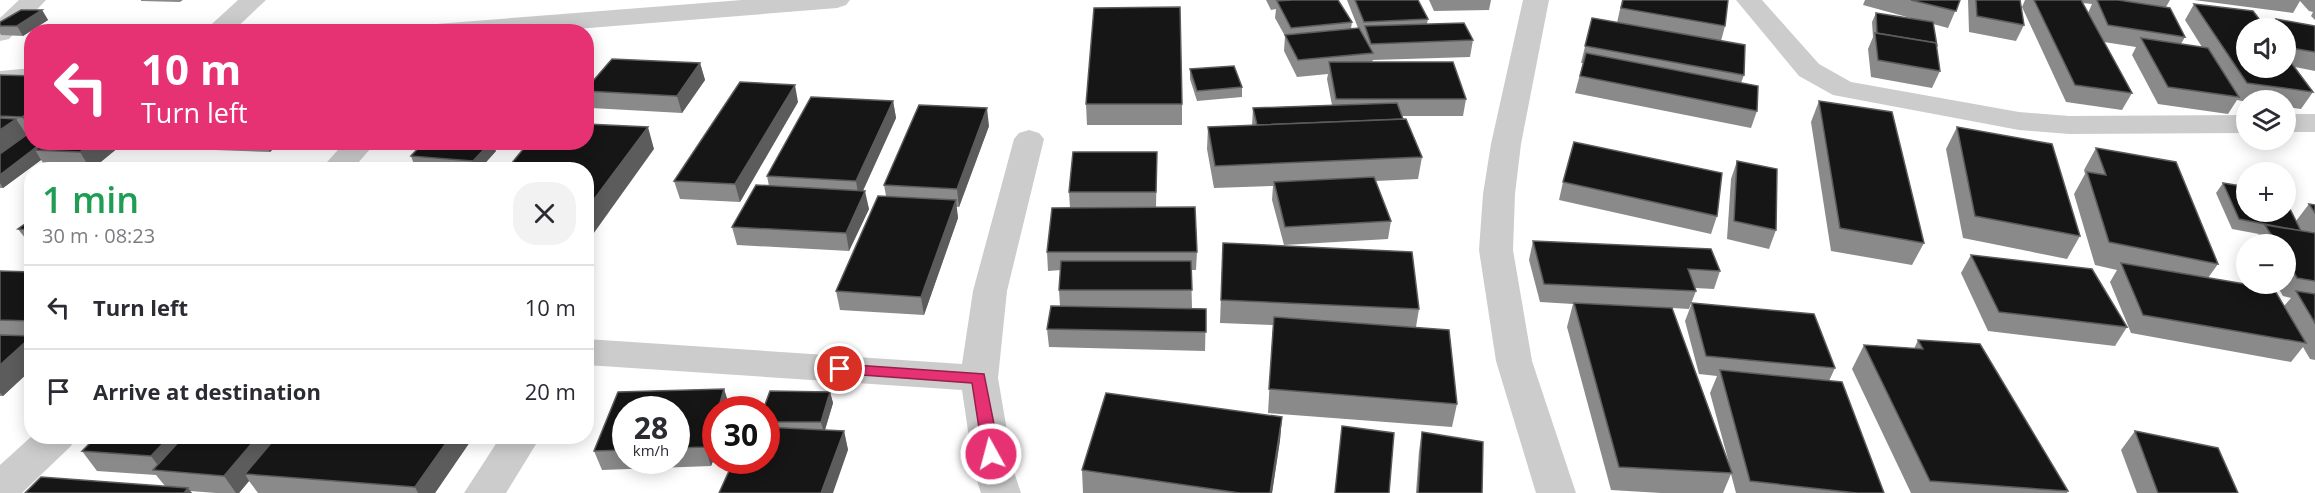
<!DOCTYPE html>
<html lang="en">
<head>
<meta charset="utf-8">
<style>
	:root { --surface:#fff; --page:#f2f2f3; --text:#2b2b33; --muted:#7c7c81; --line:#e1e1e2 }
	body { margin:0; font-family:"Open Sans",sans-serif; background:var(--page); color:var(--text); height:100vh; display:flex; flex-direction:column; font-size:22px; white-space:nowrap }
	* { box-sizing:border-box; margin:0 }
	p { font-size:20px; color:var(--muted) }
	.icon { flex:none; width:33px; height:33px; fill:none; stroke:currentColor; stroke-width:2; stroke-linecap:round; stroke-linejoin:round }
	.map { position:relative; flex:1; overflow:hidden }
	.drawer { position:absolute; left:24px; top:162px; width:570px; height:282px; display:flex; flex-direction:column; background:var(--surface); border-radius:24px; box-shadow:0 3px 15px #0003 }
	.drawer>* { flex:none }
	.banner { position:absolute; left:24px; top:24px; width:570px; height:126px; border-radius:24px; box-shadow:0 3px 15px #0003; background:#e63172; color:#fff; overflow:hidden }
	.fabs { position:absolute; left:2236px; top:18px; display:grid; gap:12px }
	.fabs a { display:grid; place-items:center; width:60px; height:60px; border-radius:50%; background:var(--surface); box-shadow:0 3px 15px #0003; font-size:30px }
	.speed { position:absolute; left:612px; top:396px; display:flex; gap:12px; font-size:30px; font-weight:700; text-align:center }
	.speed>* { display:grid; place-content:center; width:78px; height:78px; border-radius:50%; background:var(--surface); box-shadow:0 3px 15px #0003; line-height:1 }
	.speed small { font-size:15px; font-weight:400 }
	.speed .limit { border:9px solid #d22; background:#fff; color:#111 }
	.pin { position:absolute; display:grid; place-items:center; width:51px; height:51px; color:#fff; margin:-26px; border:3px solid #fff; border-radius:50%; box-shadow:0 2px 6px #0007 }
	.me { position:absolute; width:66px; margin:-33px; rotate:353deg; stroke-linejoin:round; filter:drop-shadow(0 0 4px #0008) }
	.turn { display:flex; align-items:center; gap:21px; height:126px; padding:0 18px; font-size:27px }
	.turn .icon { width:78px; height:78px; stroke-width:2.5 }
	.turn b { display:block; font-size:42px; line-height:51px }
	.round { display:grid; place-items:center; flex:none; width:63px; height:63px; border-radius:24px; background:var(--page) }
	.summary { display:flex; align-items:center; justify-content:space-between; height:102px; padding:0 18px }
	h1 { font-size:36px; font-weight:600; line-height:45px; color:#1e9e55 }
	ul { padding:0; list-style:none }
	li { display:flex; align-items:center; gap:18px; height:84px; padding:0 18px; border-top:2px solid var(--line) }
	li div { flex:1 }
	li b { display:block; font-size:22px }
	li em { font-style:normal }
	.map>svg:first-child { display:block }
</style>
</head>
<body>
<div class="map">
<svg width="2315" height="493" viewBox="0 0 2315 493">
	<rect width="100%" height="100%" fill="#fff"/>
	<g fill="none" stroke-linecap="round" stroke-linejoin="round">
		<g fill="#ccc" fill-rule="evenodd">
			<path d="M19,0H46L9,39L0,41V18Z"/>
			<path d="M238,0H266L232,32H203Z"/>
			<path d="M742,0H850L846,5L837,8L539,32H423L427,26L436,24Z"/>
			<path d="M1523,0H1549L1521,144L1515,194L1513,250L1532,361L1576,493H1536L1496,361L1479,250L1483,194L1491,144Z"/>
			<path d="M1736,0H1762L1819,64L1851,82L2019,112L2069,116L2247,115V133L2069,134L2019,130L1833,95L1799,76Z"/>
			<path d="M32,68V84L0,87V71Z"/>
			<rect x="2286" y="114" width="29" height="18"/>
			<path d="M1029,130L1039,133L1044,139L1007,291L998,378L1014,472L1021,493H981L974,472L962,390L586,365V339L962,364L973,291L1014,139L1019,133Z"/>
			<path d="M345,142H376L352,170H320Z"/>
			<path d="M32,436H76L71,446L22,493H0V465Z"/>
			<path d="M501,436H541L506,493H464Z"/>
		</g>
	</g>
	<g fill="#8a8a8a" fill-rule="evenodd">
		<path d="M141,0H183L180,2L141,1Z"/>
		<path d="M1266,0H1338L1352,22L1351,29L1358,28L1347,0H1418L1428,19L1427,24L1473,40L1470,57L1373,60L1372,62L1466,99L1463,116H1402L1422,157L1418,179L1376,181L1391,221L1388,239L1284,245L1272,200L1273,186L1214,188L1207,149L1208,127L1252,126L1253,108L1332,105L1327,79L1328,74L1297,77L1284,51L1285,36L1275,18L1276,9L1271,10Z"/>
		<path d="M1429,0H1491L1489,10L1434,11Z"/>
		<path d="M1622,0L1725,26L1721,41L1744,75L1741,83L1757,111L1751,128L1575,93L1583,63H1581L1592,18L1617,23Z"/>
		<path d="M1865,0H1960L1948,28L1933,24L1937,46L1936,48L1940,71L1932,88L1871,77L1868,49L1873,37L1872,22L1876,13L1918,20L1863,5Z"/>
		<path d="M1968,0H2020L2024,25L2016,41L1969,32Z"/>
		<path d="M2025,0H2170L2166,7L2185,37L2181,44L2202,47L2185,20L2194,4L2286,68V28H2270L2276,19L2315,26V71L2295,67L2313,92L2301,109L2286,107V100H2247V102L2237,100L2228,114L2158,104L2132,55L2136,47L2104,42L2132,93L2122,110L2066,102L2022,7ZM2082,3L2092,4L2088,13Z"/>
		<path d="M2194,0H2315V20L2311,16L2313,12L2309,11L2300,1L2293,13Z"/>
		<path d="M42,10L48,20L23,36L1,35L0,33V22Z"/>
		<path d="M700,63L705,80L682,113L591,108L586,95V89Z"/>
		<path d="M1190,69L1242,87V97L1197,101L1190,79Z"/>
		<path d="M0,75L32,76V142H125L91,170L47,168L41,160L3,188H0Z"/>
		<path d="M893,101L896,118L863,191L869,209L849,251L737,245L732,227L769,186L767,176Z"/>
		<path d="M1819,101L1924,243L1912,265L1831,251L1811,122Z"/>
		<path d="M798,102L740,202L680,199L674,181Z"/>
		<path d="M1086,104H1182V125H1087Z"/>
		<path d="M989,126L959,207H956L958,218L924,315L840,310L836,291L886,196L884,185Z"/>
		<path d="M1957,127L2080,236L2067,259L1963,238L1946,149Z"/>
		<path d="M185,142H280L270,152L189,149Z"/>
		<path d="M2096,148L2218,264L2208,278L2284,306L2291,298L2283,296L2276,284H2286V244H2253V243L2259,234L2232,229L2216,193L2223,183L2296,221L2309,204L2315,205V360L2310,359L2303,347L2291,362L2131,333L2110,282L2117,270L2095,265L2074,194L2085,174L2084,170Z"/>
		<path d="M496,151L479,170H455L415,167L411,156Z"/>
		<path d="M1157,152L1156,208L1197,252L1196,270H1191L1192,308L1206,309L1205,351L1049,347L1047,329L1060,306L1059,290L1061,270L1048,271L1047,252L1070,208L1069,192Z"/>
		<path d="M1737,161L1776,230L1769,249L1727,239L1731,179Z"/>
		<path d="M1563,182L1717,216L1711,234L1559,200Z"/>
		<path d="M32,219V247L18,229Z"/>
		<path d="M1533,241L1720,271L1714,289L1695,288L1696,291L1689,309L1672,308L1729,463L1710,393L1717,376L1699,374L1685,321L1692,303L1835,368L1829,381L1884,493H1736L1731,474L1723,493H1661L1611,490L1567,327L1573,304L1540,302L1529,260Z"/>
		<path d="M1223,243L1419,309L1416,327L1457,404L1452,427L1268,413L1273,325L1220,323Z"/>
		<path d="M1971,255L2127,327L2115,346L1988,331L1961,273Z"/>
		<path d="M0,271L32,272V369L3,396H0Z"/>
		<path d="M1918,340L2068,491L2067,493H1911L1852,369L1864,345L1914,349Z"/>
		<path d="M724,389L730,408V410H716V454L711,466L602,470L594,451L618,392ZM626,410H676V460H626Z"/>
		<path d="M830,392L833,403L825,430L844,431L848,450L766,460V410Z"/>
		<path d="M1282,417L1280,440L1272,493H1083L1082,470Z"/>
		<path d="M2135,431L2238,493H2137L2121,450Z"/>
		<path d="M1422,432L1482,493H1416L1419,451Z"/>
		<path d="M474,436L435,493H258L249,481L239,493H216L190,491L192,493H25L165,486L156,475L97,471L82,451Z"/>
	</g>
	<g fill="#5c5c5c">
		<path d="M42,10L48,20L23,36L17,26Z"/>
		<path d="M586,45L590,56L586,60Z"/>
		<path d="M700,63L705,80L682,113L677,96Z"/>
		<path d="M795,85L798,102L740,202L735,184Z"/>
		<path d="M893,101L896,118L859,199L856,181Z"/>
		<path d="M987,108L989,126L959,207L957,189Z"/>
		<path d="M32,110V130L22,117Z"/>
		<path d="M16,119L30,140L0,163V130Z"/>
		<path d="M648,127L654,149L586,244V210Z"/>
		<path d="M43,142H64L35,150L41,160L3,188L0,183V175Z"/>
		<path d="M92,142H125L91,170L80,152Z"/>
		<path d="M265,142H280L270,152Z"/>
		<path d="M491,142H492L496,151L479,170H477L473,161Z"/>
		<path d="M865,191L869,209L849,251L846,233Z"/>
		<path d="M956,200L958,218L924,315L921,297Z"/>
		<path d="M32,336V369L3,396L0,393V365Z"/>
		<path d="M724,389L730,408V410H718Z"/>
		<path d="M830,392L833,403L824,433L821,422Z"/>
		<path d="M716,416V454L711,466L705,447Z"/>
		<path d="M1282,417L1280,440L1272,493H1270Z"/>
		<path d="M844,431L848,450L833,493H821Z"/>
		<path d="M170,436H201L162,471L151,456Z"/>
		<path d="M258,436H287L245,474L249,481L239,493H236L224,476Z"/>
		<path d="M451,436H474L435,493H418L415,487Z"/>
		<path d="M188,488L192,493H184Z"/>
	</g>
	<g fill="#161616" stroke="#5c5c5c" stroke-width="1.5">
		<path d="M1292,0H1338L1352,22L1291,28L1277,1Z"/>
		<path d="M1355,0H1418L1428,19L1364,22Z"/>
		<path d="M1623,0H1728L1725,26L1621,8Z"/>
		<path d="M1911,0H1960L1956,11Z"/>
		<path d="M1976,0H2020L2024,25L1977,16Z"/>
		<path d="M2034,0H2081L2132,93L2075,85Z"/>
		<path d="M2097,0H2118L2170,8L2185,37L2108,25Z"/>
		<path d="M2194,4L2253,11L2266,28H2247V68H2286V56L2313,92L2247,83Z"/>
		<path d="M1180,7L1182,104H1086L1094,8Z"/>
		<path d="M21,10H42L17,26H0V22Z"/>
		<path d="M1876,13L1933,22L1937,46H1936V43L1877,33Z"/>
		<path d="M1592,18L1745,45L1744,75L1585,46Z"/>
		<path d="M2276,19L2315,26V52L2291,48L2286,38V28H2281Z"/>
		<path d="M1464,23L1473,40L1371,44L1365,26Z"/>
		<path d="M1359,28L1373,53L1298,60L1285,35Z"/>
		<path d="M1875,33L1936,43L1940,71L1878,60Z"/>
		<path d="M2141,38L2208,48L2239,97L2168,87Z"/>
		<path d="M1586,53L1758,86L1757,111L1580,76Z"/>
		<path d="M612,59L700,63L677,96L586,91V89Z"/>
		<path d="M1329,62H1453L1466,99H1336Z"/>
		<path d="M1234,66L1242,87L1197,91L1190,69Z"/>
		<path d="M0,75L32,76V110L22,117L0,116Z"/>
		<path d="M740,82L795,85L735,184L674,181Z"/>
		<path d="M811,97L893,101L856,181L767,176Z"/>
		<path d="M1819,101L1892,112L1924,243L1840,228Z"/>
		<path d="M1397,103L1403,119L1257,125L1253,108Z"/>
		<path d="M919,105L987,108L957,189L884,185Z"/>
		<path d="M0,118L16,119L0,130Z"/>
		<path d="M1406,119L1422,157L1215,166L1208,127Z"/>
		<path d="M586,124L648,127L586,210V170H506L529,142H586Z"/>
		<path d="M1957,127L2052,144L2080,236L1975,216Z"/>
		<path d="M32,131V142H43L0,175V154Z"/>
		<path d="M45,142H92L80,152L35,150Z"/>
		<path d="M424,142H491L473,161L411,156Z"/>
		<path d="M1574,142L1722,173L1717,216L1563,182Z"/>
		<path d="M2096,148L2176,162L2218,264L2109,242L2087,172L2106,175Z"/>
		<path d="M1073,152H1157L1156,192H1069Z"/>
		<path d="M1737,161L1777,169L1776,230L1734,221Z"/>
		<path d="M1374,177L1391,221L1285,227L1274,182Z"/>
		<path d="M2223,183L2247,187V212H2286V201L2301,231L2239,219Z"/>
		<path d="M756,185L865,191L846,233L732,227Z"/>
		<path d="M878,196L956,200L921,297L836,291Z"/>
		<path d="M2309,204L2315,205V213Z"/>
		<path d="M1195,207L1197,252H1047L1052,208Z"/>
		<path d="M32,219V230L18,229Z"/>
		<path d="M2265,225L2315,233V281L2297,278L2286,259V244H2277Z"/>
		<path d="M1533,241L1711,249L1720,271L1688,269L1696,291L1544,284Z"/>
		<path d="M1223,243L1412,252L1419,309L1221,300Z"/>
		<path d="M1971,255L2092,269L2127,327L1999,312Z"/>
		<path d="M1061,261H1191L1192,290H1059Z"/>
		<path d="M2121,263L2274,289L2306,343L2143,315Z"/>
		<path d="M0,271L32,272V321L0,320Z"/>
		<path d="M2296,291L2315,294V323Z"/>
		<path d="M1574,303L1672,308L1732,473L1619,467Z"/>
		<path d="M1692,303L1814,314L1835,368L1706,356Z"/>
		<path d="M1051,306L1206,309V332L1047,329Z"/>
		<path d="M1274,317L1449,330L1457,404L1269,389Z"/>
		<path d="M0,335L32,336L0,365Z"/>
		<path d="M1918,340L1980,344L2068,491L1930,481L1864,345L1923,349Z"/>
		<path d="M1720,370L1842,382L1884,493H1857L1750,481Z"/>
		<path d="M724,389L718,410H716V416L705,447L676,448V410H626V450L594,451L618,392Z"/>
		<path d="M770,391L830,392L821,422H766V410H763Z"/>
		<path d="M1106,393L1282,417L1270,493H1240L1082,470Z"/>
		<path d="M1342,426L1394,433L1389,493H1335Z"/>
		<path d="M766,427L844,431L821,493H719L734,460H766Z"/>
		<path d="M2135,431L2218,448L2238,493H2158Z"/>
		<path d="M1422,432L1483,442L1482,493H1418Z"/>
		<path d="M97,436H170L151,456L82,451Z"/>
		<path d="M184,436H258L224,476L153,470Z"/>
		<path d="M277,436H451L415,487L245,474Z"/>
		<path d="M41,477L188,488L184,493H25Z"/>
	</g>
	<path fill="#e63172" stroke="#96204a" stroke-width="1.5" d="M840,364L984,374L1000,454L997,458H986L983,454L972,383L835,373L833,369Z"/>
</svg>
<div class="fabs">
<a><svg class="icon" aria-label="sound" viewBox="0 0 24 24"><path d="M4 9h4l5-4v14l-5-4H4zM17 9q2 3 0 6"/></svg></a>
<a><svg class="icon" aria-label="layers" viewBox="0 0 24 24"><path d="M12 4l9 5-9 5-9-5zM3 14l9 5 9-5"/></svg></a>
<a>+</a>
<a>−</a>
</div>
<div class="speed"><div>28<small>km/h</small></div><div class="limit">30</div></div>
<div class="pin" style="left:840px;top:369px;background:#d93025"><svg class="icon" aria-label="arrive" viewBox="0 0 24 24"><path d="M6 21V4h12l-3 4 3 4H6"/></svg></div>
<svg class="me" style="left:991px;top:454px" viewBox="-20 -20 40 40"><circle r="17" fill="#e63172" stroke="#fff" stroke-width="3"/><path d="M0-11L8 9 0 5-8 9z" fill="#fff"/></svg>
<div class="banner">
<div class="turn"><svg class="icon" aria-label="left" viewBox="0 0 24 24"><path d="M17 20v-9H6M10 6l-5 5 5 5"/></svg><div><b>10 m</b>Turn left</div></div>
</div>
<section class="drawer">
<div class="summary"><div><h1>1 min</h1><p>30 m · 08:23</p></div><a class="round"><svg class="icon" aria-label="close" viewBox="0 0 24 24"><path d="M6 6l12 12M18 6L6 18"/></svg></a></div>
<ul>
<li><svg class="icon" aria-label="left" viewBox="0 0 24 24"><path d="M17 20v-9H6M10 6l-5 5 5 5"/></svg><div><b>Turn left</b></div><em>10 m</em></li>
<li><svg class="icon" aria-label="arrive" viewBox="0 0 24 24"><path d="M6 21V4h12l-3 4 3 4H6"/></svg><div><b>Arrive at destination</b></div><em>20 m</em></li>
</ul>
</section>
</div>
</body>
</html>
